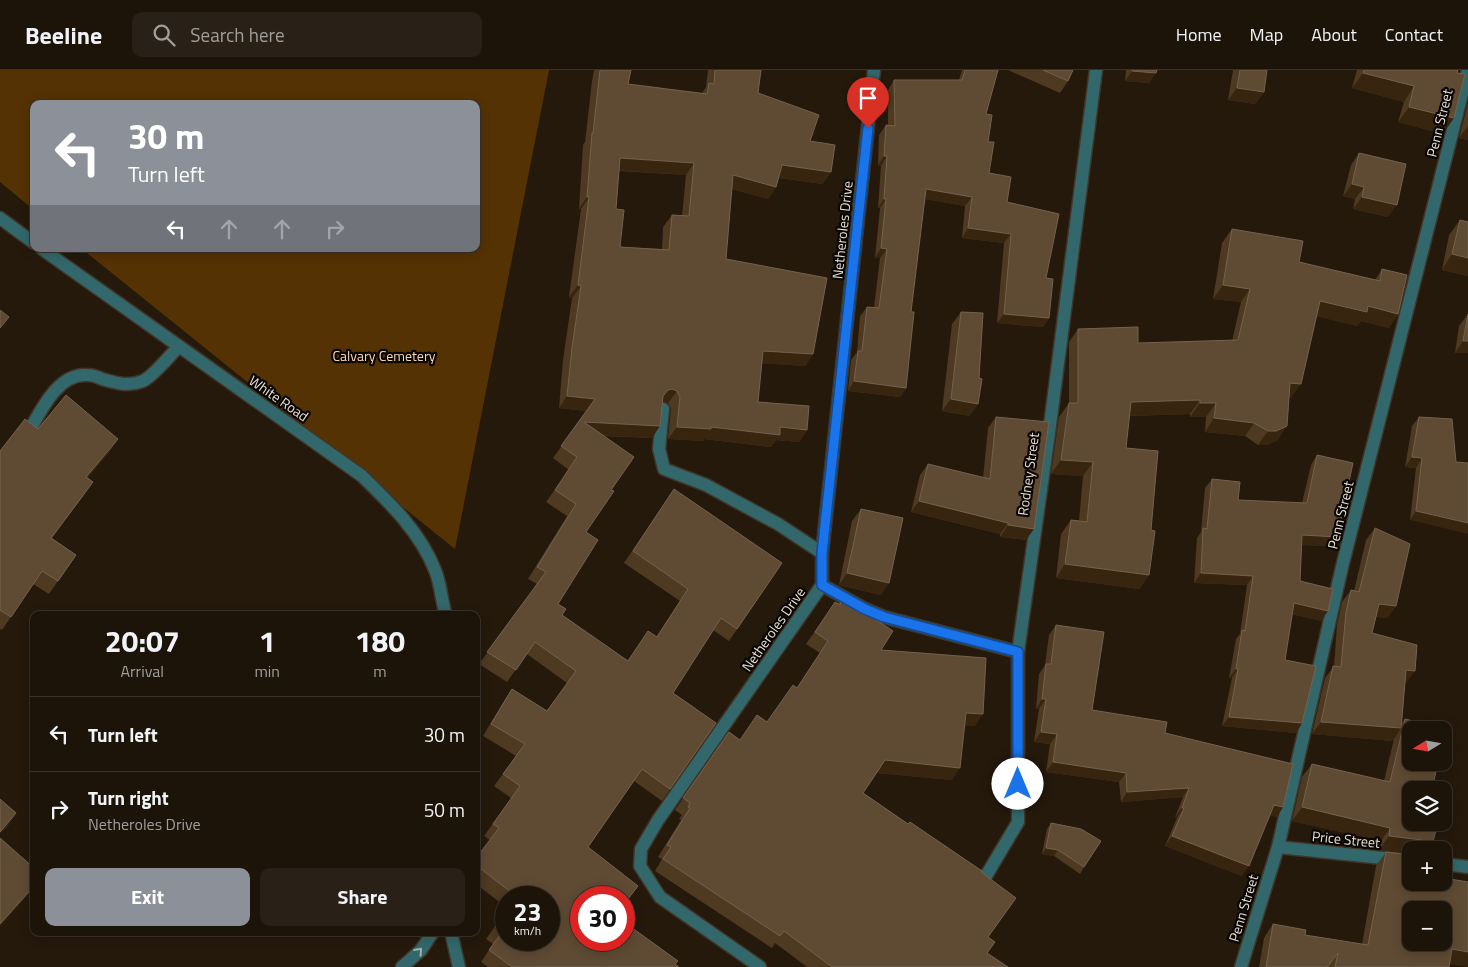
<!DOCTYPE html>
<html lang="en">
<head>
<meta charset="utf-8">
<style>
	:root { --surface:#1c1309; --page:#292017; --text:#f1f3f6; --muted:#a09e9c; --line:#3a322a; --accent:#8c9099 }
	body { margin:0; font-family:"Titillium Web",sans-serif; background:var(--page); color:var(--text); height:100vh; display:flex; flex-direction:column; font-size:19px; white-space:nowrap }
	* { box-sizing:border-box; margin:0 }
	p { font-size:16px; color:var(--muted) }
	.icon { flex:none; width:28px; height:28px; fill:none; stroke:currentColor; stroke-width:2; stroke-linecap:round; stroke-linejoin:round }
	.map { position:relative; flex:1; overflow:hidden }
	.sheet { position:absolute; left:30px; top:541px; width:450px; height:325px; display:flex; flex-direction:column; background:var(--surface); border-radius:10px; box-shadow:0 2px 12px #0003,0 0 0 1px var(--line) }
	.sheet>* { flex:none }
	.hud { position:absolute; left:30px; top:30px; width:450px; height:152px; border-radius:10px; box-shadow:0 2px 12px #0003,0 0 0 1px var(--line); background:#8c9099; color:#fff; overflow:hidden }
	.needle { width:32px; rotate:259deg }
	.controls { position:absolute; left:1402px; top:651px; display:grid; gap:10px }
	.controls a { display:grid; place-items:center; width:50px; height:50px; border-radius:10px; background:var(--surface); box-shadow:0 2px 12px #0003,0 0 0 1px var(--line); font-size:25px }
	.speed { position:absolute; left:495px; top:816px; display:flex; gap:10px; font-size:25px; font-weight:700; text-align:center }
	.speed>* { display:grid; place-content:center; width:65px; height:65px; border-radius:50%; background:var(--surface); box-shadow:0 2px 12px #0003,0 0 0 1px var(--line); line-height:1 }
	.speed small { font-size:12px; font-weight:400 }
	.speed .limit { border:8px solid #d22; background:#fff; color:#111 }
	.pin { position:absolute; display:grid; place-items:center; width:42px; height:42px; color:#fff; margin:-51px -21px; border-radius:50% 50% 50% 0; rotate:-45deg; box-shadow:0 0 5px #0007 }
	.pin .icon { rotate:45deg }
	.me { position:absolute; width:55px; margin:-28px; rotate:0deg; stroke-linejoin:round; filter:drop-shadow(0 0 4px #0008) }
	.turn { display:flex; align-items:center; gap:18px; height:105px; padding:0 15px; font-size:22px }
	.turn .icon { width:65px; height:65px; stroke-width:2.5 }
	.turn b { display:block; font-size:35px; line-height:42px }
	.lanes { display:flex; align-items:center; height:48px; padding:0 15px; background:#0003; justify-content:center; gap:25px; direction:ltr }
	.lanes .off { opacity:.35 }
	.eta { display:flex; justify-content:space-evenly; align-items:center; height:85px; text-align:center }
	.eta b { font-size:30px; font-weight:700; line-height:35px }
	.primary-button { display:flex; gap:10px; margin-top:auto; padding:10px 15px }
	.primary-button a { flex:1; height:58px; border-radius:10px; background:var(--accent); color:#fff; font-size:20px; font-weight:700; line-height:58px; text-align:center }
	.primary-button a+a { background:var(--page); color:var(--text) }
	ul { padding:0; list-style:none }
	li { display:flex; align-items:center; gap:15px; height:75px; padding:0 15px; border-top:1px solid var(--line) }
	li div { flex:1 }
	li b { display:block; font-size:19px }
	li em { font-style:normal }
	header { display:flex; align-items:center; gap:30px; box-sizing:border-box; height:70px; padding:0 25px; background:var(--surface); border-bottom:1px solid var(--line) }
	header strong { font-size:24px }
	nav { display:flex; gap:28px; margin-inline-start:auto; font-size:18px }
	.search { width:350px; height:45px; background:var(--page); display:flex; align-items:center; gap:12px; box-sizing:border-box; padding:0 18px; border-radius:10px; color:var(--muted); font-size:19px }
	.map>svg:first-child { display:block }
</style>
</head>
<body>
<header>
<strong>Beeline</strong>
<div class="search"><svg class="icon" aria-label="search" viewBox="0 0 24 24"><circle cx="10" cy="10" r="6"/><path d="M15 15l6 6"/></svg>Search here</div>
<nav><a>Home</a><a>Map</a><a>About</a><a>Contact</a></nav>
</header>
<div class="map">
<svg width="1468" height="897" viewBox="0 0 1468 897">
	<rect width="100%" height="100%" fill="#25190c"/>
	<path fill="#553204" d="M0,0H549L455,479L82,179H476V34H34V140L0,112Z"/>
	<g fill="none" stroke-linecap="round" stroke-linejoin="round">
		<defs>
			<g id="minor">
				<path d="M0,148L34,173"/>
				<path d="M42,179L362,406C390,433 420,462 435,500C441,514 441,530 446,545"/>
				<path d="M663,339L659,379L664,399L706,415L778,454L822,483"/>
				<path d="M31,358C42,338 59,303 87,305C92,305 98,307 102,309C116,313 128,317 143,311C152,307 171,285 179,276"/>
				<path d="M822,515L865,539L884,547L1018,582"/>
				<path d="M1278,777L1411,791"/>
				<path d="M1444,794L1468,797"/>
				<path d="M986,806L1018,752V582L1049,363L1096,0"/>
				<path d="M451,862L459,897"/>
				<path d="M402,897L421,880L433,862"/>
				<path d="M760,897L660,827L640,796L641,779L658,750L822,515V483L874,0"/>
				<path d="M1241,897L1278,777L1342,497L1468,0"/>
			</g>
		</defs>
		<use href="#minor" stroke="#403528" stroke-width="15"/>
		<use href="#minor" stroke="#32686b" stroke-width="12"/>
	</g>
	<g fill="#4e3921" fill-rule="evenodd">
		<path d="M594,0H631L628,14L702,23L706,17L708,0H761L758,23L810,71L823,114L779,108L776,117L768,129L732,119L726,189L813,284L805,296L761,293L758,332L807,360L799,372L776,370L771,377L704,369L703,371L668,369L671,339L668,333L663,331L652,368L603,366L611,420L586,462L558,534L562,545L628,591L648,561L656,567L680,531L624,493L674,419L782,493L729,571L713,560L673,623L716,653L662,731L634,711L588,777L638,816L624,835V828H581L679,897H488L481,892L493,874L486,869L506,841L549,828H506V837L476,814V788L490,770L484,766L511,728L494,716L516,686L483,666L504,631L512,619L547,641L567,613L527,584L507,612L479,594L537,514L528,509L567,446L546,432L569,400L553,388L587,341L559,338L563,290L572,228L569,227L581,139H579L583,75L585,72L592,11ZM619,101L686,105L682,146L672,145L663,157L662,179L620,177L616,139Z"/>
		<path d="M962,0H998L986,44L988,72L989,103L1007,132L1046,208L1049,248L1043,257L997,253L1004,173L962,168L965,136L925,129L911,242L906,318L900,327L848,321L851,290L857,282L860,246L867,237H874L880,188H875L880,138H878L881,96L878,95L879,65L886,55L888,56V20L894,10H959Z"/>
		<path d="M1008,0H1073L1068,11L1060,23Z"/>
		<path d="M1126,0H1157L1149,13L1125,11Z"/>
		<path d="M1233,0H1267L1264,22L1255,34L1228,30Z"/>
		<path d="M1357,0H1458L1443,64L1398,52L1404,32L1352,18Z"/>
		<path d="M1468,33V70L1459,68Z"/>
		<path d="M1359,83L1388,147L1353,139L1355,129L1343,126L1351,95Z"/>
		<path d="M1460,150L1468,152V206L1442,200L1449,165Z"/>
		<path d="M1232,159L1299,192L1375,210L1382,199L1398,244L1389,258L1361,251L1357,256L1317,246L1291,328L1289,327L1278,370L1266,375H1258L1245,366L1205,362L1206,347H1190V344L1129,346L1126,378L1140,519L1056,508L1061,464L1071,450L1079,451L1083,406L1051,404L1059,347L1069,333V272L1078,259L1138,273L1232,271L1241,232L1213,229L1222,173Z"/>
		<path d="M961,242L978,334L969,346L942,341L952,254Z"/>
		<path d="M1468,244V283H1455L1459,256Z"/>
		<path d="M996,347L1026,470L1000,467V464L911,442L920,405L928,394L983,408L988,358Z"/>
		<path d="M1419,347L1456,392L1410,450L1416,398L1405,397L1412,356Z"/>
		<path d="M38,359L118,369L109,382L88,407L84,425L52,468L76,485L49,524L33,514L2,560L0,559V381Z"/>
		<path d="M1317,385L1341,446L1331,476L1302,475L1300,511L1321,551L1292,544L1285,590L1302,653L1296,663L1222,656L1232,608H1229L1236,569L1240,564L1247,515L1194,513L1197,468L1201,462L1205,418L1212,409L1238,430L1302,433L1311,395Z"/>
		<path d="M861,439L881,525L839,515L852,451Z"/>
		<path d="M1375,458L1396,536L1387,548L1376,547L1372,563L1406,613H1405L1402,653L1405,649L1411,720L1438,752L1431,780H1411V783L1379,780L1381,771L1292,751L1302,707L1312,694L1384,711L1394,669L1393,671L1312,664L1325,608L1334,596L1337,555L1342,532L1351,520L1354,521L1366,470Z"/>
		<path d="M842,527L881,580L975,656L965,655L952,710L877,703L863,723L908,754L981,802L988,867L987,883L1008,897H807L775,873L772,878L655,801L662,789L658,787L681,750L679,749L682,745L675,740L729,662L740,670L767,652L797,618L820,583L806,574L835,532L838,533Z"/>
		<path d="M1056,555L1092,640L1165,663L1283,737L1277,747L1270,745L1242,806L1165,776L1177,748L1175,747L1183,727L1121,732L1119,712L1046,702L1050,674L1034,672L1039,639H1036L1039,604L1045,595L1049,565Z"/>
		<path d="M1051,753L1084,797L1080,804L1054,786L1042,784L1047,759Z"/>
		<path d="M1386,782L1450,894L1449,897H1259L1264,868L1273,854L1305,865L1362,874L1376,796Z"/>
	</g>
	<g fill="#372510">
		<path d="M1132,1L1156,3L1149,13L1125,11Z"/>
		<path d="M1363,3L1414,16L1404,32L1352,18Z"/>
		<path d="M1237,18L1264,22L1255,34L1228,30Z"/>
		<path d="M1409,37L1454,48L1443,64L1398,52Z"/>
		<path d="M1468,56V70L1459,68Z"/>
		<path d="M884,86H887L881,96L878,95Z"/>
		<path d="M620,88L694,93L686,105L612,100Z"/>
		<path d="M782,95L831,102L823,114L774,107Z"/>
		<path d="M733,105L776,117L768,129L724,117Z"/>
		<path d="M1352,114L1364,117L1355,129L1343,126Z"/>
		<path d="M926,119L972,127L965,136L919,128Z"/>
		<path d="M587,127H589L581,139H579Z"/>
		<path d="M1362,127L1397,135L1388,147L1353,139Z"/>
		<path d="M884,129H886L880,138H878Z"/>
		<path d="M968,158L1011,164L1004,173L962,168Z"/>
		<path d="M881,178L887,179L880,188H875Z"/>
		<path d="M1452,184L1468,188V206L1442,200Z"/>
		<path d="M578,215L581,216L572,228L569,227Z"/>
		<path d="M1223,215L1250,219L1241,232L1213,229Z"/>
		<path d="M1320,231L1368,236L1398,244L1389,258L1361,251L1357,256L1310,245Z"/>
		<path d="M1004,244L1049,248L1043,257L997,253Z"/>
		<path d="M1463,271H1468V283H1455Z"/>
		<path d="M763,281L813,284L805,296L754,293Z"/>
		<path d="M854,311L906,318L900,327L848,321Z"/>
		<path d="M1290,313L1301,314L1291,328L1280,326Z"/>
		<path d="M672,319L677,321L668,333L663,331L659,332L668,320Z"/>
		<path d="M567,326L595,329L587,341L559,338Z"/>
		<path d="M951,329L978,334L969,346L942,341Z"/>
		<path d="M1200,330L1190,344L1121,346L1131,332Z"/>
		<path d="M1200,333H1216L1206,347H1190Z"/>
		<path d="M1214,348L1254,353L1245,366L1205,362Z"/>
		<path d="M584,352L660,356L652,368L575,364Z"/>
		<path d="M1287,356L1278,370L1266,375H1258L1268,361Z"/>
		<path d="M677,357H780L807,360L799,372L776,370L771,377L704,369L703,371L668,369Z"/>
		<path d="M118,369L109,382L77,419L86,407Z"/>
		<path d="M1412,387L1422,388L1416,398L1405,397Z"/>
		<path d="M1061,390L1093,392L1083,406L1051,404Z"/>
		<path d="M919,431L1008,453L1000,464L911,442Z"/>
		<path d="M1416,441L1468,453V464L1410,450Z"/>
		<path d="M1008,455L1034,459L1026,470L1000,467Z"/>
		<path d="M1302,465L1337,467L1331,476L1295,475Z"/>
		<path d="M1065,494L1149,505L1140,519L1056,508Z"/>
		<path d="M847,503L889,513L881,525L839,515Z"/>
		<path d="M1201,503L1253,506L1247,515L1194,513Z"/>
		<path d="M1294,533L1328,541L1321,551L1287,543Z"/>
		<path d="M1379,534L1396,536L1387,548L1370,546Z"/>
		<path d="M1236,599H1238L1232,608H1229Z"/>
		<path d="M1406,600L1415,601L1406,613L1398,612Z"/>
		<path d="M1042,629H1046L1039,639H1036Z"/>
		<path d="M966,643L983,644L975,656L957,655Z"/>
		<path d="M1229,647L1302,653L1296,663L1222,656Z"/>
		<path d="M1321,652L1401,658L1393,671L1312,664Z"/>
		<path d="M1041,662L1057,664L1050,674L1034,672Z"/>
		<path d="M885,690L960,698L952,710L877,703Z"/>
		<path d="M1053,692L1126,703L1119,712L1046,702Z"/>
		<path d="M1189,718L1183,727L1121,732L1127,722Z"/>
		<path d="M1274,735L1283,737L1277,747L1267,745Z"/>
		<path d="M1302,737L1390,758L1381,771L1292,751Z"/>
		<path d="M1182,738H1184L1177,748L1175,747Z"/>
		<path d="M16,743L8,756L0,764V762Z"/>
		<path d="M1172,766L1249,796L1242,806L1165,776Z"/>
		<path d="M1389,766L1422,770L1414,780H1411V783L1379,780Z"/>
		<path d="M1046,778L1058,780L1054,786L1042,784Z"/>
		<path d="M34,816V818L0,856V854Z"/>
		<path d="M1452,879L1468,882V897L1443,893Z"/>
	</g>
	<g fill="#5f4b34" stroke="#74624e" fill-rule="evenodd">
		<path d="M600,0H631L628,14L707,24L709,13L714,14L715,0H761L758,23L819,45L810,71L835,75L831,102L782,95L776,117L733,105L726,189L827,208L813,284L763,281L758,332L809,336L807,360L780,357V365L711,357V359L677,357L680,327L677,321L672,319L668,320L663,326L660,356L584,352L634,387L611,420L614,421L586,462L598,470L558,534L566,539L562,545L628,591L648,561L657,567L688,519L633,481L674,419L782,493L737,559L721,548L673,623L716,653L670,719L642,699L588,777L638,816L624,834V828H581V870H624V852L678,891L675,894L679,897H512L489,880L502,862L495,857L506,841V870H549V828H517V827L476,795V788L499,758L493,754L520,716L503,704L525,674L491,654L512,619L547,641L576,601L535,572L516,600L487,582L546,502L537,497L576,434L555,420L577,387L561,376L595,329L567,326L572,278L581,216L578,215L589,127H587L592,63H593ZM620,88L694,93L689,146L672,145L669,180L620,177L624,140L616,139Z"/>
		<path d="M965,0H998L986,44L992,45L988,72H994L989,103L1011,107L1007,132L1059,144L1046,208L1053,209L1049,248L1004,244L1011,164L968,158L972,127L926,119L911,242H914L906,318L854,311L858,281H862L867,237L879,238L887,179L881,178L886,129H884L887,86H884L886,55L895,56L894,10H962Z"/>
		<path d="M1043,0H1073L1068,11Z"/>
		<path d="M1132,0H1157L1156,3L1132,1Z"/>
		<path d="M1240,0H1267L1264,22L1237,18Z"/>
		<path d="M1364,0H1458L1457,3L1465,4L1454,48L1409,37L1414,16L1363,3Z"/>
		<path d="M1359,83L1406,94L1397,135L1362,127L1364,117L1352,114Z"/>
		<path d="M1460,150L1468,152V188L1452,184Z"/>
		<path d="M1232,159L1303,171L1299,192L1380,211L1382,199L1407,205L1398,244L1368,236L1367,242L1320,231L1301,314L1290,313L1287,356L1276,361H1268L1254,353L1214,348L1216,333H1200V330L1131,332L1126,378L1158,381L1151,460L1155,461L1149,505L1065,494L1071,450L1087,452L1093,392L1061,390L1069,333H1078V259L1138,257V273L1238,270L1250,219L1223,215Z"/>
		<path d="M0,240L9,247L0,258Z"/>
		<path d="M961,242L983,243L979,308L982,309L978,334L951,329Z"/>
		<path d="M1468,244V271H1463Z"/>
		<path d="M66,325L118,369L86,407L93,412L51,468L76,485L58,511L42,501L11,547L0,540V381L25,349L38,359Z"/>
		<path d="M996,347L1049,352L1034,459L1008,455V453L919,431L928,394L990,409Z"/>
		<path d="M1419,347L1452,349L1456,392L1468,393V453L1416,441L1422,388L1412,387Z"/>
		<path d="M1317,385L1353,393L1342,444L1334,443L1342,447L1337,467L1302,465L1300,511L1333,519L1328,541L1294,533L1285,590L1316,596L1302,653L1229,647L1238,599H1236L1242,560L1245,561L1253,506L1201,503L1203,458L1207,459L1212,409L1240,412L1238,430L1307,433Z"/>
		<path d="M861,439L903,448L889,513L847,503Z"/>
		<path d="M1375,458L1410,474L1396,536L1379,534L1372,563L1417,575L1415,601L1406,600L1401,658L1321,652L1333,596L1341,597L1346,542L1351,520L1359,522Z"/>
		<path d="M842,527L893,561L881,580L986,588L983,644L966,643L960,698L885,690L863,723L908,754L910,752L982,801L981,802L1016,828L988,867L995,872L987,883L1008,897H832L784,861L780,866L663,789L671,777L667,775L690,738L688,737L690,733L683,728L729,662L740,670L757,645L767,652L793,615L797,618L828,571L815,562L835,532L840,535Z"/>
		<path d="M1056,555L1104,562L1092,640L1167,652L1165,663L1293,694L1283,737L1274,735L1249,796L1172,766L1184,738H1182L1189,718L1127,722L1126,703L1053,692L1057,664L1041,662L1046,629H1042L1046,594H1051Z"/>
		<path d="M1405,649L1445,659L1444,666V660H1411V692H1438L1432,720H1411V752H1438L1431,780H1428V774L1422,770L1389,766L1390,758L1302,737L1312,694L1390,712Z"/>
		<path d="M0,729L16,743L0,762Z"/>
		<path d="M1051,753L1081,759L1101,771L1084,797L1058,780L1046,778Z"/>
		<path d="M0,768L34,798V816L0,854Z"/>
		<path d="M1386,782L1411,785V812H1444V808L1468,812V882L1452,879L1449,897H1335L1338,883L1327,897H1266L1273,854L1306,860L1305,865L1368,875ZM1411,840H1444V872H1411Z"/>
	</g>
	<defs><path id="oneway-chevron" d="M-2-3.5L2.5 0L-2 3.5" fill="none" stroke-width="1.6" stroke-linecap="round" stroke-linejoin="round" transform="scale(1.25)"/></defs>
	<use stroke="#9fafac" href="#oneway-chevron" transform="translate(419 881) rotate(-48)"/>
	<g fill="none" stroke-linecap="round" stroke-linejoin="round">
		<defs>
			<path id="route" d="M868,58L822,483V515L865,539L884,547L1018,582V714"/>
		</defs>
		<use href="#route" stroke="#114b97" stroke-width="12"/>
		<use href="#route" stroke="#1a73e8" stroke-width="9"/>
	</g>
	<g text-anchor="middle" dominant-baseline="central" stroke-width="4.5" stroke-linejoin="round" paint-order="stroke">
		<g font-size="14" fill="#e7dfd7" stroke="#0a0602">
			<text transform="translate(1439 53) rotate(-76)">Penn Street</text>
			<text transform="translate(842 160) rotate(-84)">Netheroles Drive</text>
			<text transform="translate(279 328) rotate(35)">White Road</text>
			<text transform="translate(1028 404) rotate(-82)">Rodney Street</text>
			<text transform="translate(1340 445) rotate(-76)">Penn Street</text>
			<text transform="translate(773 559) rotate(-55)">Netheroles Drive</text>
			<text transform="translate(1346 769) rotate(6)">Price Street</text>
			<text transform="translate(1243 838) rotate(-73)">Penn Street</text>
		</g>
		<g font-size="14" fill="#fad6b2" stroke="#0a0602">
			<text x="384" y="285">Calvary Cemetery</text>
		</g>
	</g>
</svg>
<div class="controls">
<a><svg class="needle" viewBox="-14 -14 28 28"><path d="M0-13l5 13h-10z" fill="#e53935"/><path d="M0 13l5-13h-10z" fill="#a09e9c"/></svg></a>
<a><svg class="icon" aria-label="layers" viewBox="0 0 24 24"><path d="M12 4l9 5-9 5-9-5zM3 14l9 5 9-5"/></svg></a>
<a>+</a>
<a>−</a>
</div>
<div class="speed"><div>23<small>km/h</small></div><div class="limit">30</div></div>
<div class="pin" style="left:868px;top:58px;background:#d93025"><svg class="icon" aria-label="arrive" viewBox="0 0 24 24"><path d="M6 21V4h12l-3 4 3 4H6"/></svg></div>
<svg class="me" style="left:1018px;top:714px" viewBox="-20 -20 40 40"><circle r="19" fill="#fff"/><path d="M0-13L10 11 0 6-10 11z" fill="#1a73e8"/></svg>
<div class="hud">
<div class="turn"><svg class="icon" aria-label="left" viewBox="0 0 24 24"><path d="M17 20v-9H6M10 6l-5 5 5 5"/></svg><div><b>30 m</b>Turn left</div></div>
<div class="lanes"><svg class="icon" aria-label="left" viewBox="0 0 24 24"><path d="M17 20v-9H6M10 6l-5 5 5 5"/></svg><svg class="icon off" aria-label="ahead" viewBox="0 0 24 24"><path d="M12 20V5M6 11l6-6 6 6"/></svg><svg class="icon off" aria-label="ahead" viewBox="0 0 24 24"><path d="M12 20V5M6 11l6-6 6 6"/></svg><svg class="icon off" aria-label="right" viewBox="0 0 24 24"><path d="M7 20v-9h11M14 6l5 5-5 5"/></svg></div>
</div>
<section class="sheet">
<div class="eta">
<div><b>20:07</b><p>Arrival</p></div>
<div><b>1</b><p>min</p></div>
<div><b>180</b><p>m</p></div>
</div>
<ul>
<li><svg class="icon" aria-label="left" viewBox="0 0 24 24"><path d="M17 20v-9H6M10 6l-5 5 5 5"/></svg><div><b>Turn left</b></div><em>30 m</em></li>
<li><svg class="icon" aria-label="right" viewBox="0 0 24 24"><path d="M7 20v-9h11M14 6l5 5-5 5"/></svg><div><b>Turn right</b><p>Netheroles Drive</p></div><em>50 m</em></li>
</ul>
<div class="primary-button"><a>Exit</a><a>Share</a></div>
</section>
</div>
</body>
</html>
